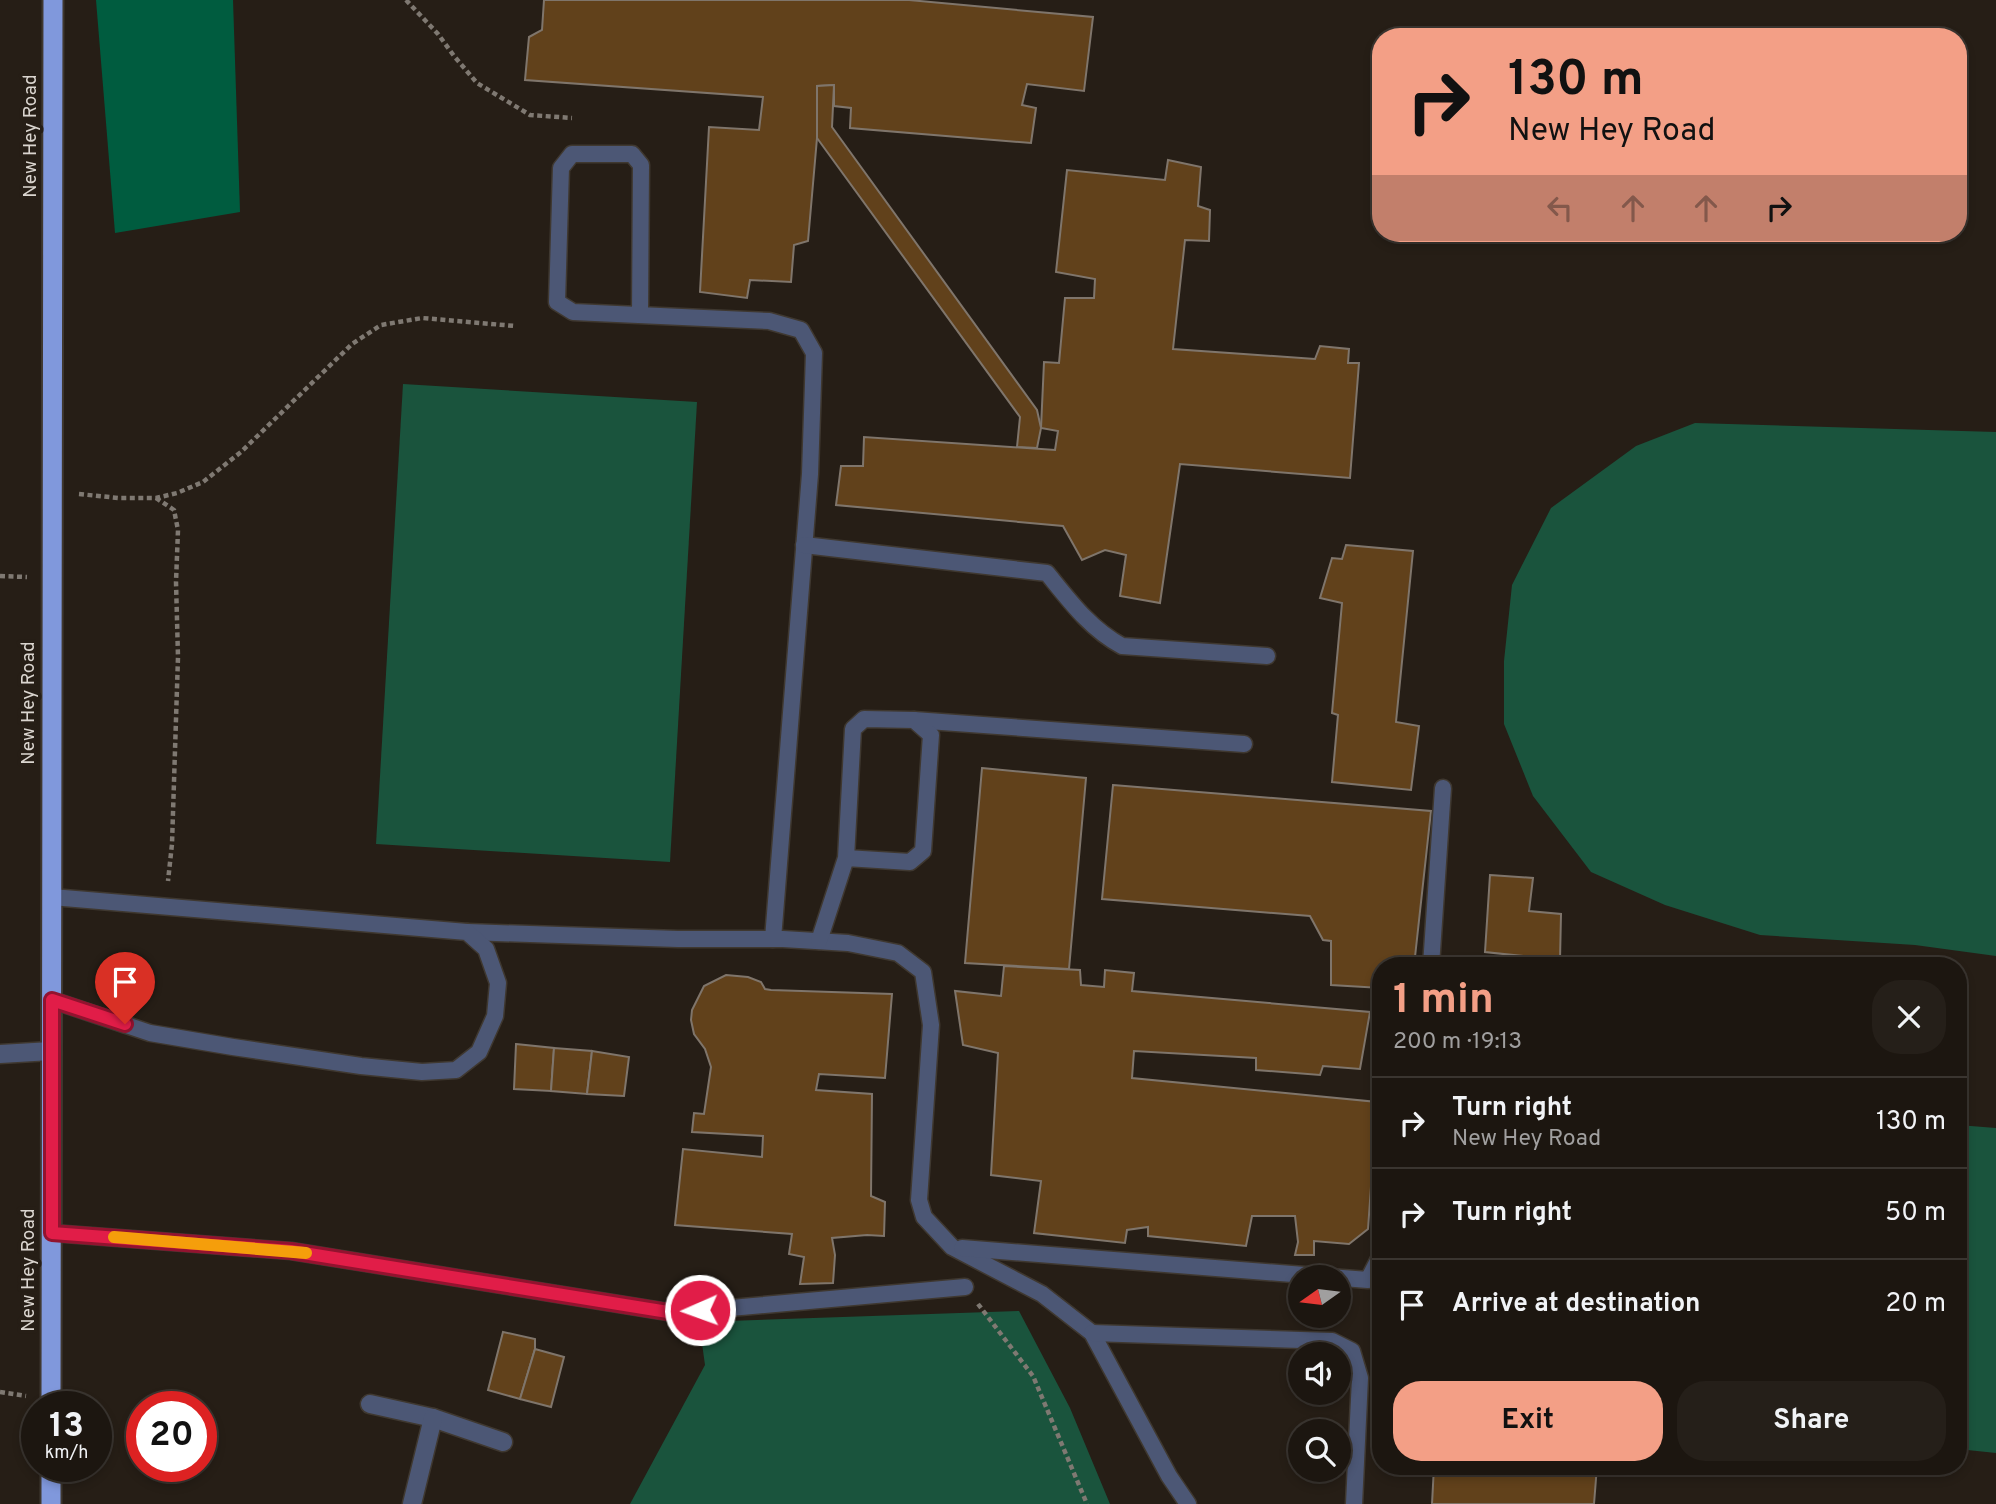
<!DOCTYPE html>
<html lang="en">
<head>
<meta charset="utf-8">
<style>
	:root { --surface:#1c1610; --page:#251f19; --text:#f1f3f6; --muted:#a09f9f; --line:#3a3530; --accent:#f39f86 }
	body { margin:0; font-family:Overpass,sans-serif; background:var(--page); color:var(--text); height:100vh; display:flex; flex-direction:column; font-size:26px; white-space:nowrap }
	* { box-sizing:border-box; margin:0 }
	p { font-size:23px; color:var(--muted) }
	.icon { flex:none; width:38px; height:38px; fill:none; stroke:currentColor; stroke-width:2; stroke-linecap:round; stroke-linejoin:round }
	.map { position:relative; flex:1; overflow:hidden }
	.sheet { position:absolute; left:1372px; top:957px; width:595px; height:518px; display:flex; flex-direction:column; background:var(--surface); border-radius:28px; box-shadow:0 4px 10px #0003,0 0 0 2px var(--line) }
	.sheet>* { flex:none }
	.hud { position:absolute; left:1372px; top:28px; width:595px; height:214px; border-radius:28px; box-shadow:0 4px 10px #0003,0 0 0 2px var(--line); background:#f39f86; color:#111; overflow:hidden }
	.needle { width:46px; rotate:256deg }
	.tools { position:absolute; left:1288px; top:1265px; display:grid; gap:14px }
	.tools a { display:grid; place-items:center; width:63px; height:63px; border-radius:50%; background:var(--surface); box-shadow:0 4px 10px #0003,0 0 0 2px var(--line); font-size:35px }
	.speed { position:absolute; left:21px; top:1391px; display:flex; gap:14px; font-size:35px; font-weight:700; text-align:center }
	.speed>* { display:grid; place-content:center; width:91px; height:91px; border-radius:50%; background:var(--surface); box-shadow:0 4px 10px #0003,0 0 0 2px var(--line); line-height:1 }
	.speed small { font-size:18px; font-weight:400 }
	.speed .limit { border:10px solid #d22; background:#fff; color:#111 }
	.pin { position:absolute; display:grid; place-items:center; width:60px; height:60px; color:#fff; margin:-72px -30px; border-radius:50% 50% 50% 0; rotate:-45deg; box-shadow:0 0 7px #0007 }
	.pin .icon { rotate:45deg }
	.me { position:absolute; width:77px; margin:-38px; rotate:268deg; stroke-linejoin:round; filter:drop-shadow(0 0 5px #0008) }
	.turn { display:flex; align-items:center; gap:24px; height:147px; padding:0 21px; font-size:32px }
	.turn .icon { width:91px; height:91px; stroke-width:2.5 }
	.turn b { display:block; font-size:49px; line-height:60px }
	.lanes { display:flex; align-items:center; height:66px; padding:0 21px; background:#0003; justify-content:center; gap:35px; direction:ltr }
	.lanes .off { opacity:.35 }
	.round { display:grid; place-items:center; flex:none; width:74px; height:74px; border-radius:28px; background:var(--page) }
	.summary { display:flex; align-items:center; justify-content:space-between; height:119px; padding:0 21px }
	h1 { font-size:42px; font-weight:700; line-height:52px; color:var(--accent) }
	.cta { display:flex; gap:14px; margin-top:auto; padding:14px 21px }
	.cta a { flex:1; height:80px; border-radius:28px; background:var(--accent); color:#111; font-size:28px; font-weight:700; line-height:80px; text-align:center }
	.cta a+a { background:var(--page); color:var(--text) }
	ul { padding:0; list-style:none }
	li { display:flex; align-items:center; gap:21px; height:91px; padding:0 21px; border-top:2px solid var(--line) }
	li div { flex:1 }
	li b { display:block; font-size:26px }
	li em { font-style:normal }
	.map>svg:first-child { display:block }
</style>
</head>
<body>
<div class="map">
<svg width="1996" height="1504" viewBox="0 0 1996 1504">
	<rect width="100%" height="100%" fill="#261e16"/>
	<g fill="#1a543d">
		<path d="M403,384L697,402L670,862L376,844Z"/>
		<path d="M1695,423L1996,432V956L1915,945L1760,935L1665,905L1591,872L1533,796L1504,724V661L1512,585L1551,508L1636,446Z"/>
		<path d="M1958,1125L1996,1128V1453L1958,1449Z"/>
		<path d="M1019,1311L1070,1408L1110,1504H630L705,1365L699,1322Z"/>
	</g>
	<path fill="#005c3f" d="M96,0H233L240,212L115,233Z"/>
	<g fill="#61411b" stroke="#7f756b" stroke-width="2">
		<path d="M544,0H909L1093,17L1084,91L1027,84L1022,105L1036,108L1031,143L850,128L851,108L834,106V85L817,86V138L808,241L794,245L791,282L750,280L747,298L700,292L709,127L759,130L763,97L525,80L529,37L542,30Z"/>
		<path d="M834,85L832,127L1037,410L1041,428L1037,448L1017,447L1020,417L817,138V86Z"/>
		<path d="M1168,160L1201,167L1198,206L1210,210L1209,241L1185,240L1173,349L1315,359L1320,346L1349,349L1348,363H1359L1350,478L1180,464L1160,603L1120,596L1126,555L1105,550L1082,560L1063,526L836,505L841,466H863L864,437L1055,450L1058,431L1041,428L1044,362L1059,363L1065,298H1094L1095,279L1056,272L1067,170L1165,180Z"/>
		<path d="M1346,545L1413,551L1396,722L1419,726L1411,790L1332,782L1338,715L1332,713L1342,603L1320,598L1332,558L1342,559Z"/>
		<path d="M982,768L1086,778L1069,969L965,963Z"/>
		<path d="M1113,785L1431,811L1414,966H1381V988L1331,985V941L1323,940L1310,916L1102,899Z"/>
		<path d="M1490,875L1533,878L1529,911L1561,914L1560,960L1485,952Z"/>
		<path d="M1004,966L1080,970L1081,985L1104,987L1105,970L1134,973L1132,991L1370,1012L1360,1069L1323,1066L1320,1075L1256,1070V1058L1134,1051L1132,1078L1377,1102L1368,1229L1349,1244L1314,1241V1255H1295L1298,1242L1295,1216H1252L1246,1246L1148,1236V1227L1127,1230L1125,1243L1034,1233L1041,1181L991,1175L998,1053L963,1045L955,991L1001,996Z"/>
		<path d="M726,975L748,977L761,982L765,989L771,990L892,994L885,1078L819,1074L816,1090L872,1094L871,1196L885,1202L884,1236L867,1235L832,1238L835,1255L833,1283L800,1284L804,1257L789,1254L792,1234L675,1225L683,1149L762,1157L763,1136L692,1132L694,1113L704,1114L711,1067L705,1049L694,1034L691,1020L692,1010L704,986Z"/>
		<path d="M516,1044L554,1048L551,1091L514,1089Z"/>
		<path d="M554,1048L592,1051L587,1094L551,1091Z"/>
		<path d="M592,1051L629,1057L624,1096L587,1094Z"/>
		<path d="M503,1332L535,1339V1349L520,1399L488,1390Z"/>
		<path d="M535,1349L564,1357L551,1407L520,1399Z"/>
		<path d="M1434,1466H1597L1594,1504H1432Z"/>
	</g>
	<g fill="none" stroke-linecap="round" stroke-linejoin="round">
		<defs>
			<g id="service">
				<path d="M640,315L641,165L632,154H572L561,168L557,302L573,312L769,321L801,330L814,353L810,474L773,939"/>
				<path d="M804,545L1047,573C1069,600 1090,629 1122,646L1267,656"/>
				<path d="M914,720L1244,744"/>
				<path d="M467,932L678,939H783L848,943L898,953L923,972L931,1025L919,1200L924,1217L952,1247L1042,1294L1092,1333L1169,1476L1188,1504"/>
				<path d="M819,941L846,858L853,729L864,719L914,720L931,735L923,851L910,862L846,858"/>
				<path d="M1431,966L1443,788"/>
				<path d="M52,1000L150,1033L233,1047L361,1066L422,1072L456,1070L479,1052L495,1016L498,983L486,949L467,932L52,897"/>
				<path d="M52,1233L291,1251L674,1313L965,1287"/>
				<path d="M962,1248L1368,1280L1381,1255"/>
				<path d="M1092,1333L1332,1341L1352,1351L1360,1378L1354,1504"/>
			</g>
			<g id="minor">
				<path d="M0,1054L51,1051"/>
				<path d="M370,1404L433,1418L503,1442"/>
				<path d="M412,1504L433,1418"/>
			</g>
			<g id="trunk">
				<path d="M51,1407L53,0"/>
				<path d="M51,1504V1466"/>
			</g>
		</defs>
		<use href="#service" stroke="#3f3830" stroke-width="19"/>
		<use href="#minor" stroke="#3f3830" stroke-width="21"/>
		<use href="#trunk" stroke="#3f3830" stroke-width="23"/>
		<g stroke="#7f7972" stroke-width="4.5" stroke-dasharray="5 3.5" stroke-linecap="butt">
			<path d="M406,0L438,34L454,56L477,83L530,115L572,118"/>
			<path d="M79,494L118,498H156L177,493L203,482L241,452L352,344L381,325L422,318L515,326"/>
			<path d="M156,498L174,510L178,530L176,582L178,657L172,844L168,881"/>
			<path d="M0,576L27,577"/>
			<path d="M978,1304L1033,1376L1087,1504"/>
			<path d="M0,1392L26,1396"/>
		</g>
		<use href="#service" stroke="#4c5775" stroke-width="16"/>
		<use href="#minor" stroke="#4c5775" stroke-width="18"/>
		<use href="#trunk" stroke="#8098dc" stroke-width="19"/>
	</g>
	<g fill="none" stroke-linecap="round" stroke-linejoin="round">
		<defs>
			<path id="route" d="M125,1024L52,1000V1233L291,1251L674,1313L700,1310"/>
		</defs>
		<use href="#route" stroke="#92132f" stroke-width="18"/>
		<use href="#route" stroke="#e11d48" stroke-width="12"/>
		<path stroke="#f59e0b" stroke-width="12" d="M114,1237L306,1253"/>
	</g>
	<g text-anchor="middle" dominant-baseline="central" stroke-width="7" stroke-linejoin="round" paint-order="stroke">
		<g font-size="19" fill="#dad5cf" stroke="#261e16">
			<text transform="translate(31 136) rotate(-90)">New Hey Road</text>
			<text transform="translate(29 703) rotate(-90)">New Hey Road</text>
			<text transform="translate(29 1270) rotate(-90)">New Hey Road</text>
		</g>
	</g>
</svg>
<div class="tools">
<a><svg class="needle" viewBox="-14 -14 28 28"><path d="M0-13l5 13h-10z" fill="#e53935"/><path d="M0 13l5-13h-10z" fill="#a09f9f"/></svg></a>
<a><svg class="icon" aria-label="sound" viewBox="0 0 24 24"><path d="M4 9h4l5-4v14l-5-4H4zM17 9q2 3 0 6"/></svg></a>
<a><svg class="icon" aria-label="search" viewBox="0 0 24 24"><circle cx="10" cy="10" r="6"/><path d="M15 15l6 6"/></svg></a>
</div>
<div class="speed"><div>13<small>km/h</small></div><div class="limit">20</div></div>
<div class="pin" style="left:125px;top:1024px;background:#d93025"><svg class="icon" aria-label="arrive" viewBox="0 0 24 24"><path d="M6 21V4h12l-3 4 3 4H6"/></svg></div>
<svg class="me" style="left:700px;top:1310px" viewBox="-20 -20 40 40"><circle r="17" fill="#e11d48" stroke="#fff" stroke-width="3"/><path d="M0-11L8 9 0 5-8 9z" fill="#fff"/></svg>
<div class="hud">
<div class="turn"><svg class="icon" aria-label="right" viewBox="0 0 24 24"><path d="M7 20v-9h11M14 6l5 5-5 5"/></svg><div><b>130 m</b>New Hey Road</div></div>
<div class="lanes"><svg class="icon off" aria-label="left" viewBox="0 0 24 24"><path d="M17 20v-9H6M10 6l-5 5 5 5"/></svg><svg class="icon off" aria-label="ahead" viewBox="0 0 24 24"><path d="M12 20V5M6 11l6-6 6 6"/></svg><svg class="icon off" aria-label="ahead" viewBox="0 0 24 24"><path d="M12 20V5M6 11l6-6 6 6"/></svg><svg class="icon" aria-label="right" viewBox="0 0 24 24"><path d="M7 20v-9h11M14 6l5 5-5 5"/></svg></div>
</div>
<section class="sheet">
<div class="summary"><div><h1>1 min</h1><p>200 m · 19:13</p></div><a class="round"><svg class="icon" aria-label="close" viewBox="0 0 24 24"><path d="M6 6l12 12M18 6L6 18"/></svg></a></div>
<ul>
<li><svg class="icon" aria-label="right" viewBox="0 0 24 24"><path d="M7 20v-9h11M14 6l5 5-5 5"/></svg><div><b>Turn right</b><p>New Hey Road</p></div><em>130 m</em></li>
<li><svg class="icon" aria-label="right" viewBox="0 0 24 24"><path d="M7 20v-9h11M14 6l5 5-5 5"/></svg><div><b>Turn right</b></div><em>50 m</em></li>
<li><svg class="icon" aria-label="arrive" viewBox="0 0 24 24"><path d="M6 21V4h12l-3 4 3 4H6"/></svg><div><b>Arrive at destination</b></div><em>20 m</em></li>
</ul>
<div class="cta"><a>Exit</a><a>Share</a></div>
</section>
</div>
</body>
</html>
